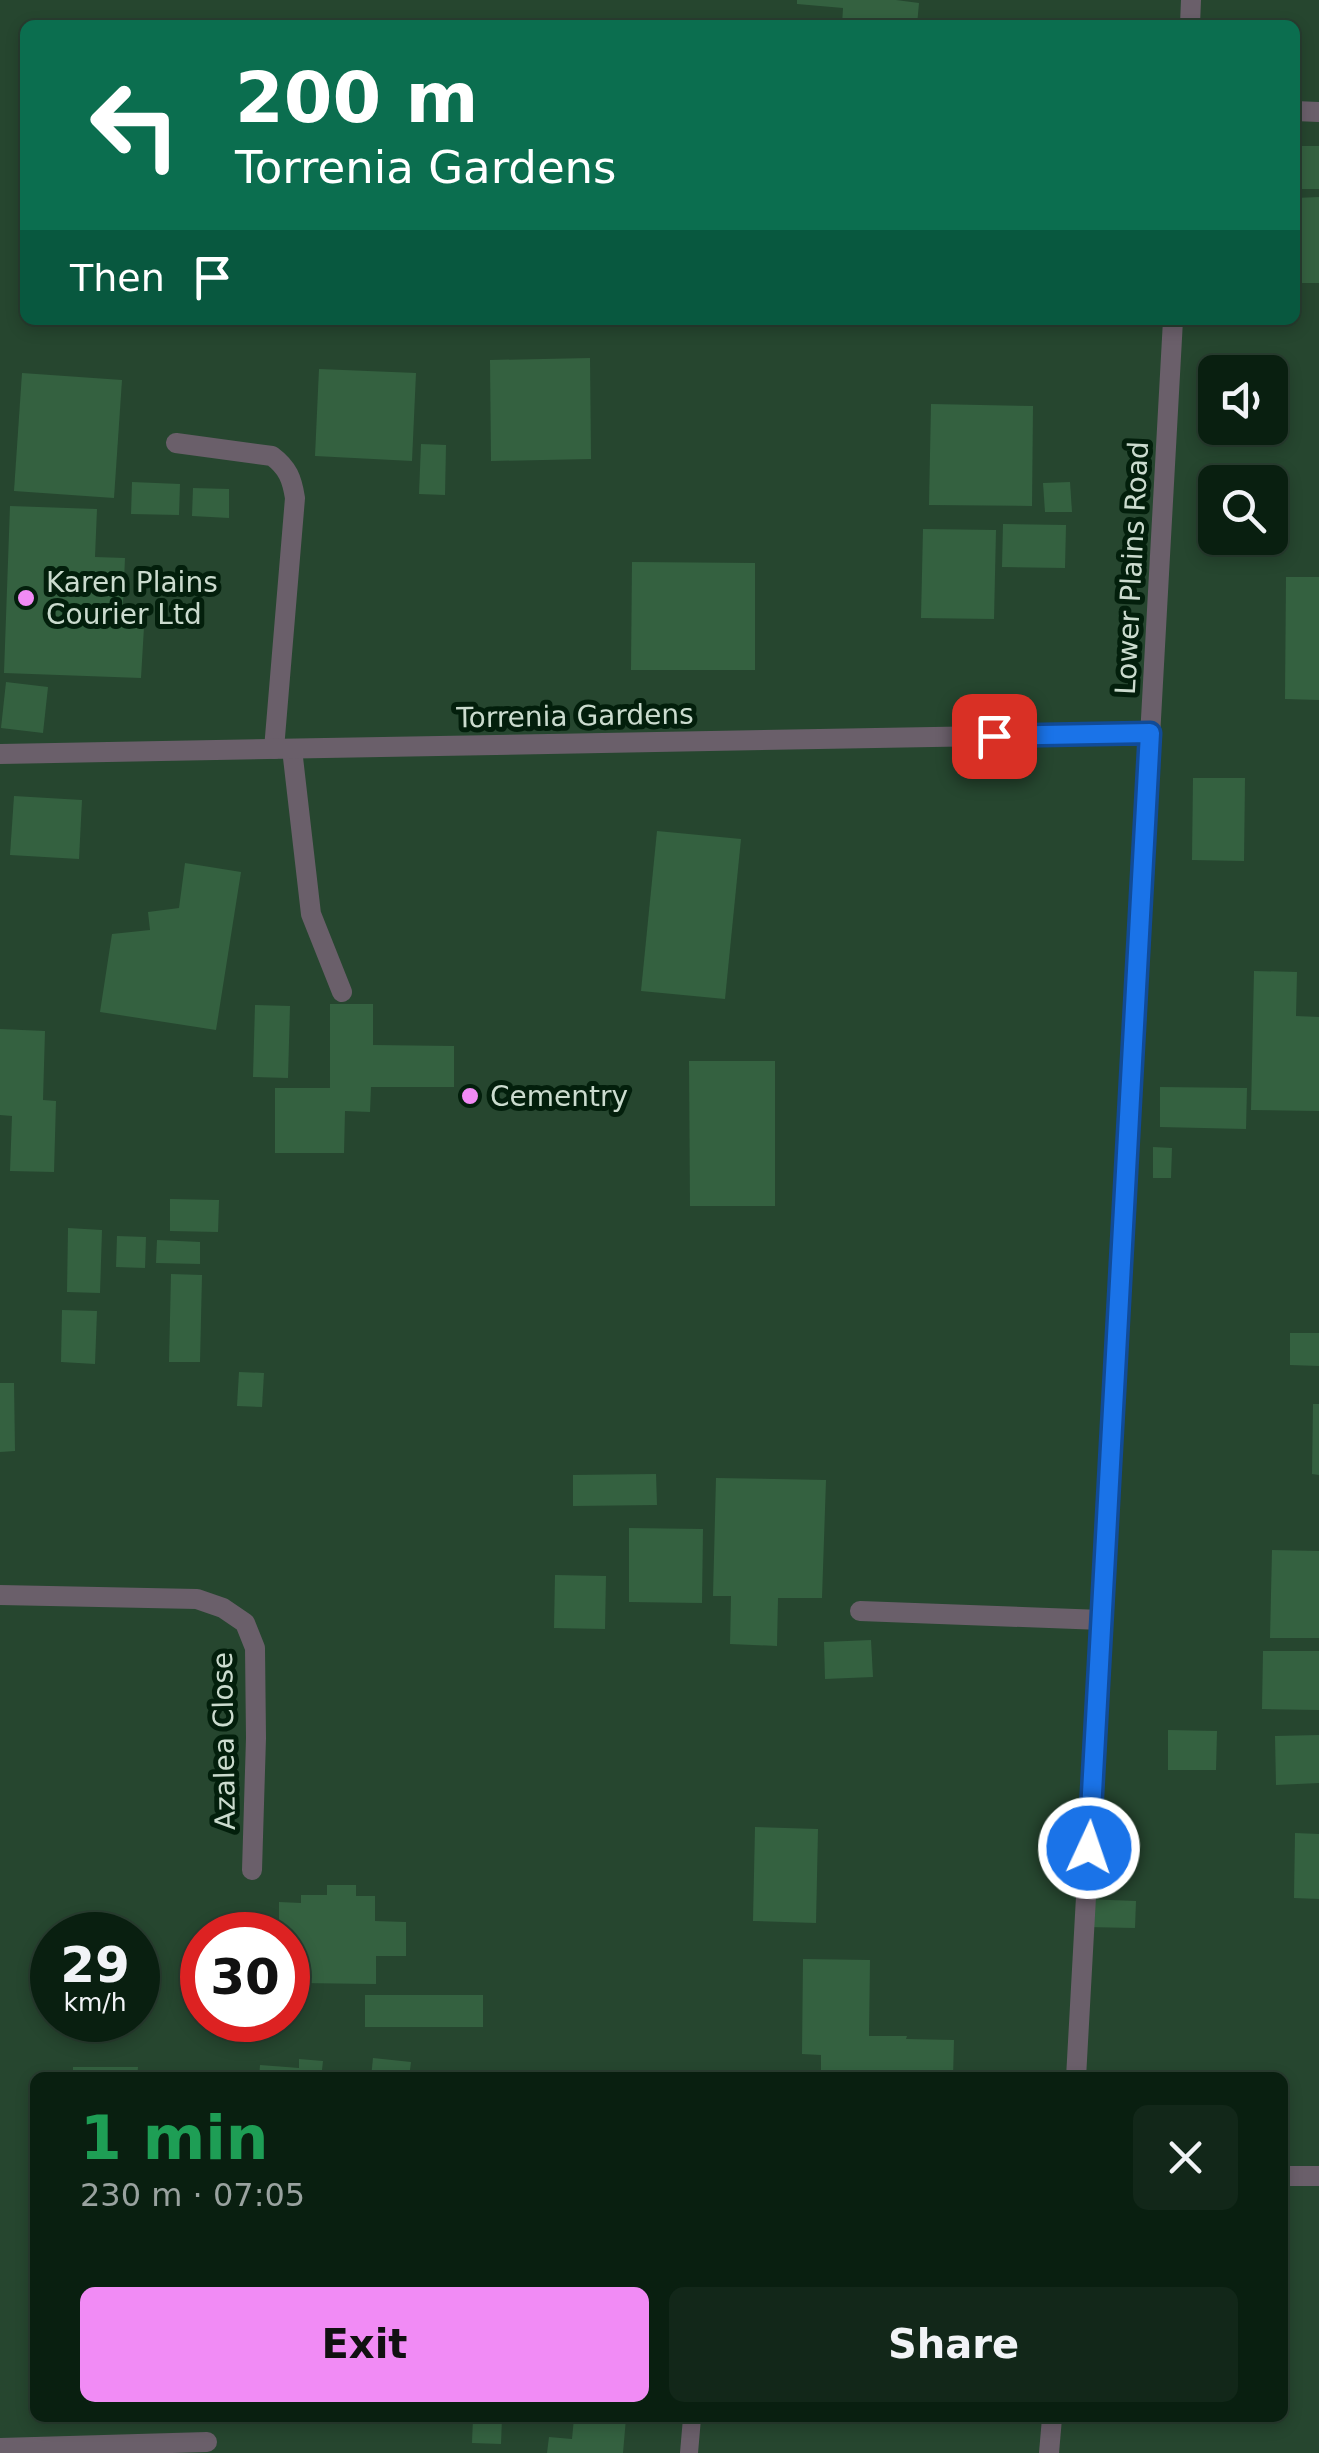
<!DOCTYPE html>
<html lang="en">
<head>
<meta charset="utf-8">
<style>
	:root { --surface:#091f10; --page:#122719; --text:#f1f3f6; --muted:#99a29f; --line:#293d30; --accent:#f18bf5 }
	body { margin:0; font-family:"DejaVu Sans",sans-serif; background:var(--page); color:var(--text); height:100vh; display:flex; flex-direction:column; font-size:38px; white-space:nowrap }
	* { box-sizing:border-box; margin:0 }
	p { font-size:32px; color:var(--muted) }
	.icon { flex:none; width:55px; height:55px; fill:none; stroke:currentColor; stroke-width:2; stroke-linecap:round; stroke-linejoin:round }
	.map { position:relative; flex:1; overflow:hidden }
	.panel { position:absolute; left:30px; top:2072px; width:1258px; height:350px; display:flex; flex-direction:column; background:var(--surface); border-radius:15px; box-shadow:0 5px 15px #0003,0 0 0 2px var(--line) }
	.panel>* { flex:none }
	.top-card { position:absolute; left:20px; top:20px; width:1280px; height:305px; border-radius:15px; box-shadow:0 5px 15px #0003,0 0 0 2px var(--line); background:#0b6e4f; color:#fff; overflow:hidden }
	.tools { position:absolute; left:1198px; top:355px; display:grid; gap:20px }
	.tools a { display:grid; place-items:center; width:90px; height:90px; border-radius:15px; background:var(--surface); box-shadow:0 5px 15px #0003,0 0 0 2px var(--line); font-size:50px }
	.speed { position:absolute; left:30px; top:1912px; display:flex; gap:20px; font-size:50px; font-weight:700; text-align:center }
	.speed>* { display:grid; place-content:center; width:130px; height:130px; border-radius:50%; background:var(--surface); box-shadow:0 5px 15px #0003,0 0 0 2px var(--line); line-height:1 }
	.speed small { font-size:25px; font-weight:400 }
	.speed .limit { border:15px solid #d22; background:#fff; color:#111 }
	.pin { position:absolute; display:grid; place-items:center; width:85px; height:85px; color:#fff; margin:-42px; border-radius:20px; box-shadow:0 5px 15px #0006 }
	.me { position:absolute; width:110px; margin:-55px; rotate:3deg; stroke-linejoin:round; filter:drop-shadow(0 0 8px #0008) }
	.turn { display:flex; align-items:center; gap:35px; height:210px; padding:0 50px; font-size:45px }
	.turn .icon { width:130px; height:130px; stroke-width:2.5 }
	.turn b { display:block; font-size:70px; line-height:85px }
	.then { display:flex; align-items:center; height:95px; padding:0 50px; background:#0003; gap:20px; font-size:38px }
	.round { display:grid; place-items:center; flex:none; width:105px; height:105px; border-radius:15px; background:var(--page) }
	.headline { display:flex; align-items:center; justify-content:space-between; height:170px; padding:0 50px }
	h1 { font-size:60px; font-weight:800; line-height:75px; color:#1e9e55 }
	.button { display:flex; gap:20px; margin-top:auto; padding:20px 50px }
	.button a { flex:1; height:115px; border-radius:15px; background:var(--accent); color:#111; font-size:40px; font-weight:800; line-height:115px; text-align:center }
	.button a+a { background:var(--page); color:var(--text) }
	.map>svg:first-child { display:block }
</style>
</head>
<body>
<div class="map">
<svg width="1319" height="2453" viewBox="0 0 1319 2453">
	<rect width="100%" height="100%" fill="#0c2915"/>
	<path fill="#26462f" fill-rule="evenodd" d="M0,0H1319V2453H0ZM25,25H1295V320H25ZM1215,372H1270V428H1215ZM1215,482H1270V538H1215ZM52,1935H138V2020H52ZM202,1935H288V2020H202ZM35,2078H1282V2418H35Z"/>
	<g fill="#346140">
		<path d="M797,0H896L919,3L917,25H842L843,8L797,4Z"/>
		<rect x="1295" y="146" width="24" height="43"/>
		<path d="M1319,197V283H1295V198Z"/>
		<path d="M590,358L591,459L491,461L490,360Z"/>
		<path d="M319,369L416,373L412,461L315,456Z"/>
		<path d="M22,373L122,380L114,498L14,491Z"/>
		<path d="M931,404L1033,406L1032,506L929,505Z"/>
		<path d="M421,444L446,445L445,495L419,494Z"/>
		<path d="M132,482L180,484L179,515L131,514Z"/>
		<path d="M1070,482L1072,512H1045L1043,483Z"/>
		<path d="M193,488L229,489V518L192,516Z"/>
		<path d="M10,506L97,509L95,557L125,558L122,626L144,627L141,678L4,673Z"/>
		<path d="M1003,524L1066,525L1065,568L1002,567Z"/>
		<path d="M923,529L996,530L994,619L921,618Z"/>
		<path d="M632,562L755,563V670H631Z"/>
		<path d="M1286,577H1319V700L1285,699Z"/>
		<path d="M6,682L48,687L43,733L1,728Z"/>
		<path d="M1193,778H1245L1244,861L1192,860Z"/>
		<path d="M14,796L82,800L79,859L10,855Z"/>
		<path d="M657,831L741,839L725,999L641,991Z"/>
		<path d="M185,863L241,872L216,1030L100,1012L112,934L150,930L148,912L179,908Z"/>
		<path d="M1254,971L1297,972L1296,1016L1319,1017V1111L1251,1110Z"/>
		<path d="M330,1004H373V1045L454,1046V1087H371L370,1112L345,1111L344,1153H275V1088H330Z"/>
		<path d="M255,1005L290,1006L288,1078L253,1077Z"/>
		<path d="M0,1029L45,1031L43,1100L56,1101L54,1172L10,1171L12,1116L0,1115Z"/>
		<path d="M689,1061H775V1206H690Z"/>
		<path d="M1160,1087L1247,1088L1246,1129L1160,1127Z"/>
		<path d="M1153,1147L1172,1148L1171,1178H1153Z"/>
		<path d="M170,1199L219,1200L218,1232L170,1231Z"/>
		<path d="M68,1228L102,1230L100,1293L67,1292Z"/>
		<path d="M117,1236L146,1237L145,1268L116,1267Z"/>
		<path d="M157,1240L200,1242V1264L156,1263Z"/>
		<path d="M171,1274L202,1275L200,1362H169Z"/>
		<path d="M62,1310L97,1311L95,1364L61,1362Z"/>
		<path d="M1290,1333H1319V1366L1290,1365Z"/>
		<path d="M239,1372L264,1373L262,1407L237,1406Z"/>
		<path d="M0,1383H14L15,1451L0,1452Z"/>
		<path d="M1313,1404H1319V1475L1312,1474Z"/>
		<path d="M656,1474L657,1505L573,1506V1475Z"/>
		<path d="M716,1478L826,1480L822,1598H778L777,1646L730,1644L731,1596H713Z"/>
		<path d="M629,1528L703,1529L702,1603L629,1602Z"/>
		<path d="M1272,1550L1319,1551V1638H1270Z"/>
		<path d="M555,1575L606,1576L605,1629L554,1628Z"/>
		<path d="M871,1640L873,1677L825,1679L824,1642Z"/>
		<path d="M1263,1651H1319V1710L1262,1709Z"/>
		<path d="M1168,1730L1217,1731L1216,1770H1168Z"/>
		<path d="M1319,1735V1783L1276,1785L1275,1736Z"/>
		<path d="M755,1827L818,1829L816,1923L753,1921Z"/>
		<path d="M1295,1833L1319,1834V1899L1294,1898Z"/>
		<path d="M327,1885H356V1896H375V1921L406,1922V1956H376V1984L299,1983L300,1967H288V1935H272V1919H279V1902L301,1903V1895H327Z"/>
		<path d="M1086,1899L1136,1901L1135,1928L1086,1927Z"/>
		<path d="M220,1928H242L243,1935H221Z"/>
		<path d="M803,1959L870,1960L869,2036H907L906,2039L954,2040L953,2078H821V2055L802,2054Z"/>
		<rect x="365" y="1995" width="118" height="32"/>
		<path d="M222,2020H289V2024L222,2025Z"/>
		<path d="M373,2058L411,2062L409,2078H371Z"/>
		<path d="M299,2059L323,2061L322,2070L348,2072V2078H259L260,2065L299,2068Z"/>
		<path d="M73,2067H138L137,2078H73Z"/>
		<path d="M473,2418H502L501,2444L472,2443Z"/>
		<path d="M574,2418H626L623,2453H547L549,2437L572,2439Z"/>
	</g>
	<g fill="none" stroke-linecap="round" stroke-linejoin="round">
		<path stroke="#6a5f6a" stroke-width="18" d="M689,2453L692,2418"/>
		<g stroke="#6a5f6a" stroke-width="20">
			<path d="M1190,25L1191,0"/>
			<path d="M1295,111L1319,112"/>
			<path d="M176,443L272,456C288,468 292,479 295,498L274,749"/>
			<path d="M292,749L311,914L342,992"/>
			<path d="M0,754L1150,733"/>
			<path d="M0,1595L197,1599L223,1608L245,1623L255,1648L256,1738L252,1870"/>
			<path d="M860,1611L1102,1620"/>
			<path d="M1076,2078L1173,320"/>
			<path d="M1282,2176H1319"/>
			<path d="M0,2448L207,2442"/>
			<path d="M1049,2453L1052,2418"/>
		</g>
	</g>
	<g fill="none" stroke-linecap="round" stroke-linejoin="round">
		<defs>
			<path id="route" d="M994,736L1150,733L1089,1848"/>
		</defs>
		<use href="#route" stroke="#114b97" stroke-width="25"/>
		<use href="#route" stroke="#1a73e8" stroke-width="18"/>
	</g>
	<g fill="#f18bf5" stroke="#031f0c" stroke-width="4">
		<circle cx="26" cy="598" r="10"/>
		<circle cx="470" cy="1096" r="10"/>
	</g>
	<g text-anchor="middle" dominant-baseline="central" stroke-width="10" stroke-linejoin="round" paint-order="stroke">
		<g font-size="28" fill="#cbdbce" stroke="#031f0c">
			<text transform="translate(1132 568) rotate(-87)">Lower Plains Road</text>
			<text transform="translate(575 716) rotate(-1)">Torrenia Gardens</text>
			<text transform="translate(224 1741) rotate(-91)">Azalea Close</text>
		</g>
		<g font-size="28" fill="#cbdbce" stroke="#031f0c" text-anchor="start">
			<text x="46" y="582">Karen Plains<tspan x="46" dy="32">Courier Ltd</tspan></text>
			<text x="490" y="1096">Cementry</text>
		</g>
	</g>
</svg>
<div class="tools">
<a><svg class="icon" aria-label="sound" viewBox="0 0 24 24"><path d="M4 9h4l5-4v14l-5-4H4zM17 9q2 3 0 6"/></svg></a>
<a><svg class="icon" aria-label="search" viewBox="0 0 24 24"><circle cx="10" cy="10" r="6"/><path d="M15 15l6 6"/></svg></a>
</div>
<div class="speed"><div>29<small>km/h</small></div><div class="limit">30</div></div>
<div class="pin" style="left:994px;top:736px;background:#d93025"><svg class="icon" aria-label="arrive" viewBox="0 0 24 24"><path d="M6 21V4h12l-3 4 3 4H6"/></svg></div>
<svg class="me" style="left:1089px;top:1848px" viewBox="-20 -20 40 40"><circle r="17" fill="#1a73e8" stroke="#fff" stroke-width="3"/><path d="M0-11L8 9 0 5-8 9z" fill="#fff"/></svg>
<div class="top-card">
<div class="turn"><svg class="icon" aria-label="left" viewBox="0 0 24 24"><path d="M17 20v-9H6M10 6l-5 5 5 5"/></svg><div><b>200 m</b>Torrenia Gardens</div></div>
<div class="then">Then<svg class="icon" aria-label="arrive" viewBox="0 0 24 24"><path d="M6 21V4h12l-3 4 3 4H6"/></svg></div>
</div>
<section class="panel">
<div class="headline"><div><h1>1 min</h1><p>230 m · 07:05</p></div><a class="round"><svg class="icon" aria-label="close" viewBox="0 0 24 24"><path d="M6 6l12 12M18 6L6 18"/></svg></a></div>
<div class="button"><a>Exit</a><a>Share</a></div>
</section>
</div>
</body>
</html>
